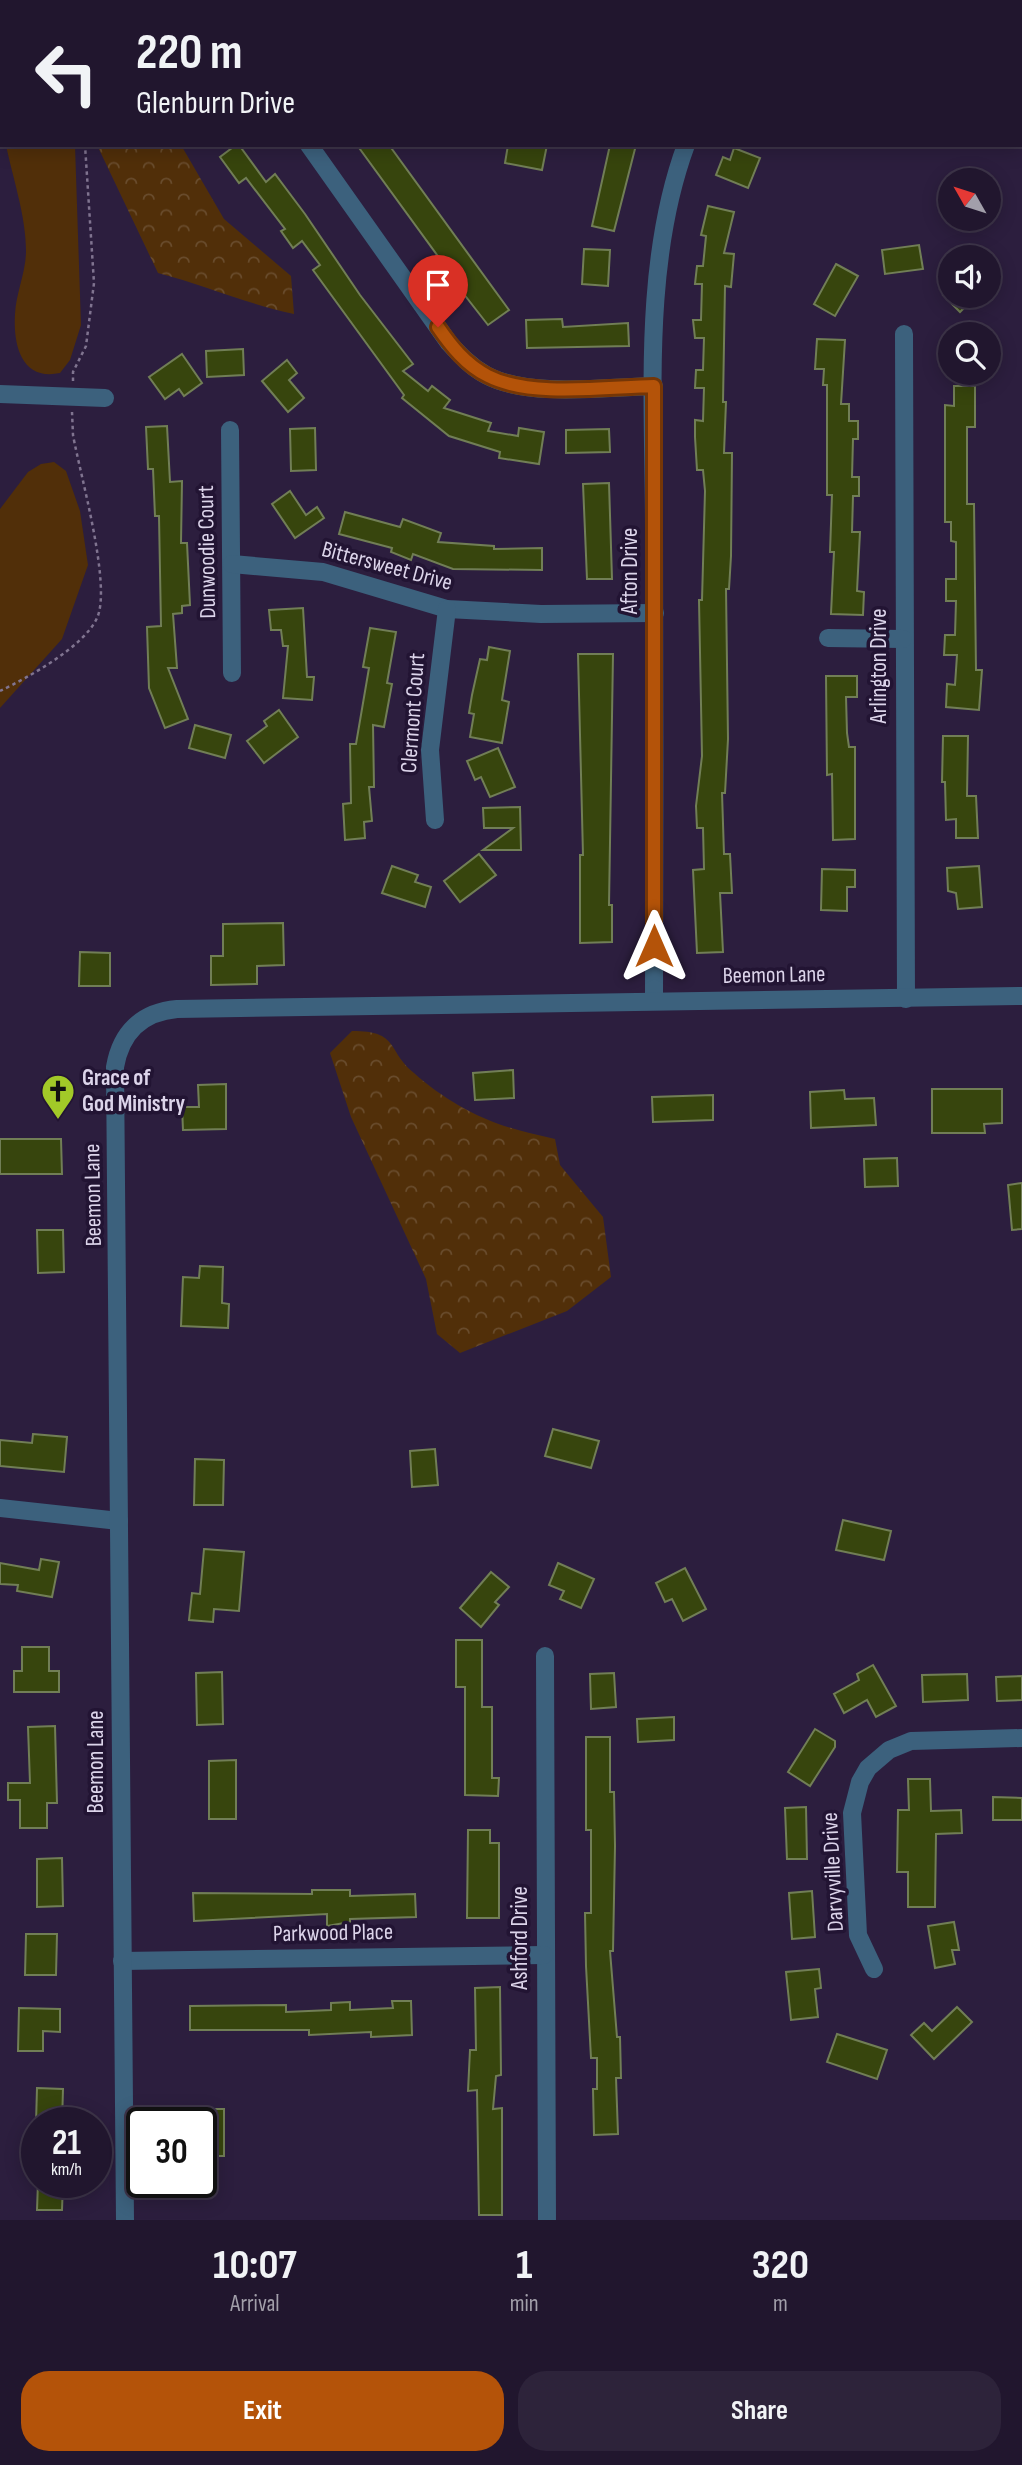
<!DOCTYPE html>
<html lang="en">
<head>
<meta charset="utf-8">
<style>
	:root { --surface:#21162e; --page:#2d233a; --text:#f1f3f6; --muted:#a29faa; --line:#3e354a; --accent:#b45309 }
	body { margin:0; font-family:"Sofia Sans Condensed",sans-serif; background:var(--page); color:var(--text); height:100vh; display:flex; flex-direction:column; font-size:26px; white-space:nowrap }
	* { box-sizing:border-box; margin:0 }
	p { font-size:23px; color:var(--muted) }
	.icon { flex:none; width:38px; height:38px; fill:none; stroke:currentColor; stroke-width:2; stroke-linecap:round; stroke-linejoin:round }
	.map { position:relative; height:2220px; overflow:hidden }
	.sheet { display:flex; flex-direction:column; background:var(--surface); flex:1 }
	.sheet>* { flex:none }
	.top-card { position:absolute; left:0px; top:0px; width:1022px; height:147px; box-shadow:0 4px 18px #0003,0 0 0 2px var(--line); background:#21162e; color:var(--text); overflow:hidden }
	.needle { width:46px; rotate:309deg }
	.buttons { position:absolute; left:938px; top:168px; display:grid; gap:14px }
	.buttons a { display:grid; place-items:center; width:63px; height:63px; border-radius:50%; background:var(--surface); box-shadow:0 4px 18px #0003,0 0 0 2px var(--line); font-size:35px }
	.speed { position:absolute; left:21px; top:2107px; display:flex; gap:14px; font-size:35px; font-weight:700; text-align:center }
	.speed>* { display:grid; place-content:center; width:91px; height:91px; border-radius:50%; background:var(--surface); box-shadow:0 4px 18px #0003,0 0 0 2px var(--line); line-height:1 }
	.speed small { font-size:18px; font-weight:400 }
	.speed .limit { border:4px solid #111; border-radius:10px; background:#fff; color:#111 }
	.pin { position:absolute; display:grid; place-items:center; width:60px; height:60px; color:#fff; margin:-72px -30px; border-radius:50% 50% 50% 0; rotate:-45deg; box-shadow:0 0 7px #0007 }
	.pin .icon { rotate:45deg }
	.me { position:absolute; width:77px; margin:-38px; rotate:0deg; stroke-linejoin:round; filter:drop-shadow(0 0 5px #0008) }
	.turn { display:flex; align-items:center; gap:24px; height:147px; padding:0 21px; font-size:32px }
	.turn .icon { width:91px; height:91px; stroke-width:2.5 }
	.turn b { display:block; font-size:49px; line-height:60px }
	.eta { display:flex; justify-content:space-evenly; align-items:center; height:119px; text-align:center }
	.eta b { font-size:42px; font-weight:700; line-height:49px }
	.action { display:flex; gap:14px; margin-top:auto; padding:14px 21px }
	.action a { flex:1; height:80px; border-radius:28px; background:var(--accent); color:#fff; font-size:28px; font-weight:700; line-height:80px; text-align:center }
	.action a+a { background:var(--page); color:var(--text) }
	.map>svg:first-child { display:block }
</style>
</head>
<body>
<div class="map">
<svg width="1022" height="2220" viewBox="0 0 1022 2220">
	<defs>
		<pattern id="forest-crowns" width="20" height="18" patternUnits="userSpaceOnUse" patternTransform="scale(1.75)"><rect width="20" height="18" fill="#512f09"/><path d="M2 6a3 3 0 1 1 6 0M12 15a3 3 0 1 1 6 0" fill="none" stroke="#694c2d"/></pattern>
	</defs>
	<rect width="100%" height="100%" fill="#2c1e3e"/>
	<g fill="#512f09">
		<path d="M6,145H75L81,325L70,360L60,373C22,381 13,346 15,314C16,293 26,272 26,251C26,216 13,179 6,145Z"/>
		<path d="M54,462L66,471L80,511L88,565L62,639L0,708V509L28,472L41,464Z"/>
	</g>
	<g fill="url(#forest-crowns)">
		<path d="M97,145H181L224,219L291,276L294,314C247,304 204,285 158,273Z"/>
		<path d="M352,1031C400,1031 386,1050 414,1073C427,1085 443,1096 458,1105C491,1124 518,1131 555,1139L560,1165L603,1217L611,1277L567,1311L460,1353L437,1334L426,1279L351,1117L330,1053Z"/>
	</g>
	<g fill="#37450d" stroke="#717e56" stroke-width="2">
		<path d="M236,145H239L266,182L275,174L305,214L360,295L413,364L403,371L428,391L432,386L450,400L444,408L491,423L488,431L518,436L519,428L544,432L539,464L499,458L500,452L449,436L402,398L404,395L313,270L320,265L302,241L293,248L281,231L285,229L246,178L239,183L220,157Z"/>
		<path d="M357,145H389L509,310L488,325L435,257L437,255Z"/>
		<path d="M508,145H547L542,170L505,163Z"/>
		<path d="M610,145H636L614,231L592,226Z"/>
		<path d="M734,148L760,158L748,188L716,175L723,157L730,160Z"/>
		<path d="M708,206L734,212L724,253L734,254L731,287L725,286L723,402H726L724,453H732L731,556L729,589H726L728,739L725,793H722L724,854H730L732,893H720L723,952L697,953L693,870L704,869L703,828H697L696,806L702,756L699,600H702L705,491L703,470H697L695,437V420L703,421L704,388H695L696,370H703L704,338H695L693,320H701L702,284H695L697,266H703L706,236L701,235Z"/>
		<path d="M919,245L923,269L885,274L882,250Z"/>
		<path d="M584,249L610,250L608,286L582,284Z"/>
		<path d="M836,264L858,276L835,316L814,304Z"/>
		<path d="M944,296H976L960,312Z"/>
		<path d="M562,319L563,327L628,323L629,346L527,348L526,320Z"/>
		<path d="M817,339L845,340L841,404H849V421H858V439H853L852,477H859V496H853L852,532H860L857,591L864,592L863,615L831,614L834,552H830L832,495H827V385H823L824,369H815Z"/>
		<path d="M243,349L244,375L207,377L206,351Z"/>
		<path d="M182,354L202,383L184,396L179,389L165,399L149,377Z"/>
		<path d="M287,360L297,373L289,380L304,398L288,412L262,381Z"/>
		<path d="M954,386H975V427H967V504H974L976,670H982L979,710L946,707L947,684L955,685L957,655H944L945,635H955L956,601H946V579H956V542L951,541V522H945V405L954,406Z"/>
		<path d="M167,426L170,482L182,481L181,543H187L190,605L182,606V613L173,614L177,668H168L188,719L165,728L149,688L147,627L161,626L159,516H155L153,469H148L146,427Z"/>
		<path d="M315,428L316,470L291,471L290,429Z"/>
		<path d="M609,429L610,452L566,453V430Z"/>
		<path d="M609,483L612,579H587L583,484Z"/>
		<path d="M290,491L306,515L317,507L324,518L295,538L272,504Z"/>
		<path d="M345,512L400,527L403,519L441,533L438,542L494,546V549L542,548V570L453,569L413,554L411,560L391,552L392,548L339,534Z"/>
		<path d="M303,608L307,677H314L312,700L283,698L288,646H283L281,630H271L269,610Z"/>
		<path d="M370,628L396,632L387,683L392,684L384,727L373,725L374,787H369L372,821L364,822L365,838L345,840L343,804L351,803L350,744H356L369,668L363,667Z"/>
		<path d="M489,647L510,651L502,700L509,702L502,743L470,737L474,714L469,713L472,695L480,659L487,660Z"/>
		<path d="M578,654H613L609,905H612V942L580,943V855H583Z"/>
		<path d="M826,676H857V697H846L847,733L849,747H855V839L833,840L832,774L827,775Z"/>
		<path d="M279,710L298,737L264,763L247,741L267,726L264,721Z"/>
		<path d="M195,725L231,735L225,758L189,748Z"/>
		<path d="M943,736H968L967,796H976L978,838H956V819L946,820L945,782H942Z"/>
		<path d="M498,748L515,787L490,797L481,777L475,780L467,761Z"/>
		<path d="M520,807L521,850H483L513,828H484L483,808Z"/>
		<path d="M479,854L496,875L460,902L444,881Z"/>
		<path d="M392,866L418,875L415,882L431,887L425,907L382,893Z"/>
		<path d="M979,866L982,907L958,909L956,893L948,891L947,868Z"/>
		<path d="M822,869L855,870V887H847V911L821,910Z"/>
		<path d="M283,923L284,965L257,966V984L211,985V956H223V924Z"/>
		<path d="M80,952L110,953V986H79Z"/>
		<path d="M513,1070L514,1098L475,1100L473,1073Z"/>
		<path d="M226,1084V1129L183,1130L182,1107H199L198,1085Z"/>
		<path d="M932,1089H1002V1123L984,1124L985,1133H932Z"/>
		<path d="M844,1090L845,1099L874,1098L876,1125L811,1128L810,1092Z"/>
		<path d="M713,1095V1120L653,1122L652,1097Z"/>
		<path d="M0,1139H61L62,1174H0Z"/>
		<path d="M897,1158L898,1186L865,1187L864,1159Z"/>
		<path d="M1022,1183V1229L1012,1230L1008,1185Z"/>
		<path d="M37,1230H63L64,1272L38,1273Z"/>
		<path d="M200,1266L223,1267L222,1303L229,1304L228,1328L181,1326L183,1277L199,1278Z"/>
		<path d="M553,1429L599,1441L591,1468L545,1456Z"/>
		<path d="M33,1434L67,1437L64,1472L0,1466V1440L32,1443Z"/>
		<path d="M435,1449L438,1485L412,1487L410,1451Z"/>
		<path d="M195,1459L224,1460L223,1505H194Z"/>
		<path d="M843,1520L891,1531L884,1560L836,1550Z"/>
		<path d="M204,1549L244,1552L239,1611L214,1609L213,1622L189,1620L192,1593L200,1594Z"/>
		<path d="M41,1559L59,1562L52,1597L17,1591L18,1585L0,1584V1563L39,1570Z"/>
		<path d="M558,1563L594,1579L581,1608L560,1599L564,1591L549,1585Z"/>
		<path d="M685,1568L706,1609L683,1621L672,1599L665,1602L656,1583Z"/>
		<path d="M491,1572L509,1587L495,1602L499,1605L481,1627L460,1608Z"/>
		<path d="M456,1640H482V1707H492V1778H499L498,1796L465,1795V1687H456Z"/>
		<path d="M22,1647H49V1671H59V1692H14V1671H22Z"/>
		<path d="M873,1665L896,1706L876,1717L867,1700L844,1713L834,1694L859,1680L857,1674Z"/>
		<path d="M222,1672L223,1724L197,1725L196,1673Z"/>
		<path d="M614,1673L616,1707L591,1709L590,1674Z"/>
		<path d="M967,1674L968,1700L923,1702L922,1675Z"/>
		<path d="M1022,1676V1700L997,1701L996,1677Z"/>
		<path d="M674,1717V1740L638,1742L637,1719Z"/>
		<path d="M55,1726L57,1803H47V1828H20V1800H8V1783H30L28,1727Z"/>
		<path d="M815,1729L835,1741V1747L810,1786L788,1772Z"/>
		<path d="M586,1737H610V1792H614L615,1846L613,1951H610L617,2037H620L621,2078H616L618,2134L594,2135L593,2089H597V2058H591L586,1966L585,1913H591V1830H586Z"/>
		<path d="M236,1760V1819H209V1761Z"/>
		<path d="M908,1779H930L931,1811L961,1810L962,1833L936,1834L935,1907H908V1872H897L898,1810H909Z"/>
		<path d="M993,1797L1022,1798V1820H993Z"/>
		<path d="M806,1807L807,1859H787L785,1808Z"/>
		<path d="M468,1830H490V1843H499V1918H467Z"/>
		<path d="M62,1858L63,1906L37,1907V1859Z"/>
		<path d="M312,1890H350V1896L415,1894L416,1917L350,1919V1922L327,1926V1914L194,1921L193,1893L312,1894Z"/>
		<path d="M812,1891L815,1937L792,1939L789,1893Z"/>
		<path d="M954,1922L959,1950H952L955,1964L935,1968L928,1926Z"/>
		<path d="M26,1934H57L56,1975H25Z"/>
		<path d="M819,1969L821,1988L815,1989L818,2017L791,2020L786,1972Z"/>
		<path d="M500,1987L501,2075L496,2076L493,2109L502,2108V2215H479L477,2090L468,2091L470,2050H476L475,1988Z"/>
		<path d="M392,2001H411L412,2035L371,2037V2032L309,2035V2030H190V2006L286,2005V2012L331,2010V2003L350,2002V2010L393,2008Z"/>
		<path d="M957,2007L972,2022L934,2059L911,2035L924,2023L932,2031Z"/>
		<path d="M19,2008L60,2009V2032L43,2031V2051H18Z"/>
		<path d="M837,2034L887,2050L877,2079L827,2062Z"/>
		<path d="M37,2088L63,2089L62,2123H36Z"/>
		<path d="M195,2109H224V2156H201V2123H196Z"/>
		<path d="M38,2182H63L62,2210H37Z"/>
	</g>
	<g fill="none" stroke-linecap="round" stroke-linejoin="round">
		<g stroke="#807490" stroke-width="2.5" stroke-dasharray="3.5 3.5" stroke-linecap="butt">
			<path d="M81,0V2"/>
			<path d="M73,381V372L86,346L94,283L85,145"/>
			<path d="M0,691C27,678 84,647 97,618C112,586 80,474 73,435L72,412"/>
		</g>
		<g stroke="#3c617d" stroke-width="18">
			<path d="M710,0V2"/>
			<path d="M309,145L449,343C460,355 471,367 486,375C528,398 607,387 654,386"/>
			<path d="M904,334L906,999"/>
			<path d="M0,394L105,398"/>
			<path d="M230,430L232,673"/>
			<path d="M232,564L323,572L447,609L541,614L655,613"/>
			<path d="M828,638L903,639"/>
			<path d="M435,820L430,750L447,609"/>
			<path d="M654,1001C654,844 655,686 654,529C654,403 642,264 686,145"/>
			<path d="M0,1508L119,1521"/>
			<path d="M545,1656L547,2220"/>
			<path d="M122,1961L544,1955"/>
			<path d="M874,1969L858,1935L852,1813L860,1782L868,1768L889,1750L911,1741L1022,1738"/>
			<path d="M125,2220L115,1067C121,1032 142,1012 177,1009L1022,996"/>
		</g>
	</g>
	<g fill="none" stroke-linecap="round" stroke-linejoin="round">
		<defs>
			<path id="route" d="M438,327C451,346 466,365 488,376C531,398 606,387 654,386V946"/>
		</defs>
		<use href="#route" stroke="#753606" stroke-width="18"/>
		<use href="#route" stroke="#b45309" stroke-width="12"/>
	</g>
	<defs>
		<symbol id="church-pin" viewBox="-11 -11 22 30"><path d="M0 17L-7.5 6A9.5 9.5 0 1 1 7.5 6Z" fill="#a2c928" stroke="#221433"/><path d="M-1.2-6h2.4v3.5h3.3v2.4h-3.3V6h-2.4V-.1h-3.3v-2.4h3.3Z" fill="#111"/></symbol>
	</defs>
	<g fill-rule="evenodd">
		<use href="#church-pin" x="39" y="1072" width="38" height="52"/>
	</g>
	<g text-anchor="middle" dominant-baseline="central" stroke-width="7" stroke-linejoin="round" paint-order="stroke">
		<g font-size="23" fill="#dcd4ea" stroke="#221433">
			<text transform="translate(207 552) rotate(-91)">Dunwoodie Court</text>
			<text transform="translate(387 566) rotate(15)">Bittersweet Drive</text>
			<text transform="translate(630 571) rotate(-90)">Afton Drive</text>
			<text transform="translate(879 666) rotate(-90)">Arlington Drive</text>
			<text transform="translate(413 713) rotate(-86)">Clermont Court</text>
			<text transform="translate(774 975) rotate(-1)">Beemon Lane</text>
			<text transform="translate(93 1195) rotate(-91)">Beemon Lane</text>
			<text transform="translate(96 1762) rotate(-90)">Beemon Lane</text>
			<text transform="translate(833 1872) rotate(-93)">Darvyville Drive</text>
			<text transform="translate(333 1933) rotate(-1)">Parkwood Place</text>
			<text transform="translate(520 1938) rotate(-90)">Ashford Drive</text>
		</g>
		<g font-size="23" font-weight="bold" fill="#dcd4ea" stroke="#221433" text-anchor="start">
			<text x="82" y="1078">Grace of<tspan x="82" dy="26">God Ministry</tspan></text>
		</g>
	</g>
</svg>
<div class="buttons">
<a><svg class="needle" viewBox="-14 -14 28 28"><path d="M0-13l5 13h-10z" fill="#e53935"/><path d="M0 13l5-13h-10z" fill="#a29faa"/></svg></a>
<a><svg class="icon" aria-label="sound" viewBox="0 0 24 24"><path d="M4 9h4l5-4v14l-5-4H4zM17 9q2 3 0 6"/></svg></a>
<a><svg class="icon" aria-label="search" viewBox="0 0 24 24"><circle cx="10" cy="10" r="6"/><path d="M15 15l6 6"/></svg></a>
</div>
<div class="speed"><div>21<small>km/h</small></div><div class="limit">30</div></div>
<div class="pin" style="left:438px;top:327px;background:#d93025"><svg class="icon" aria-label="arrive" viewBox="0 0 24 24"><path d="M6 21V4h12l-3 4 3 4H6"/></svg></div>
<svg class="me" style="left:654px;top:946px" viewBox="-20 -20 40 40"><path d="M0-17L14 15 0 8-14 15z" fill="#b45309" stroke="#fff" stroke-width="4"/></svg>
<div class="top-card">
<div class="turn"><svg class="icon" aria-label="left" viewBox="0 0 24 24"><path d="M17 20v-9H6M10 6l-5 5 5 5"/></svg><div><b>220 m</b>Glenburn Drive</div></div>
</div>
</div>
<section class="sheet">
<div class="eta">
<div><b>10:07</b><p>Arrival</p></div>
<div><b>1</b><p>min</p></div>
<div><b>320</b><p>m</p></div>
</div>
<div class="action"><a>Exit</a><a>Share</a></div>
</section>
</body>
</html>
